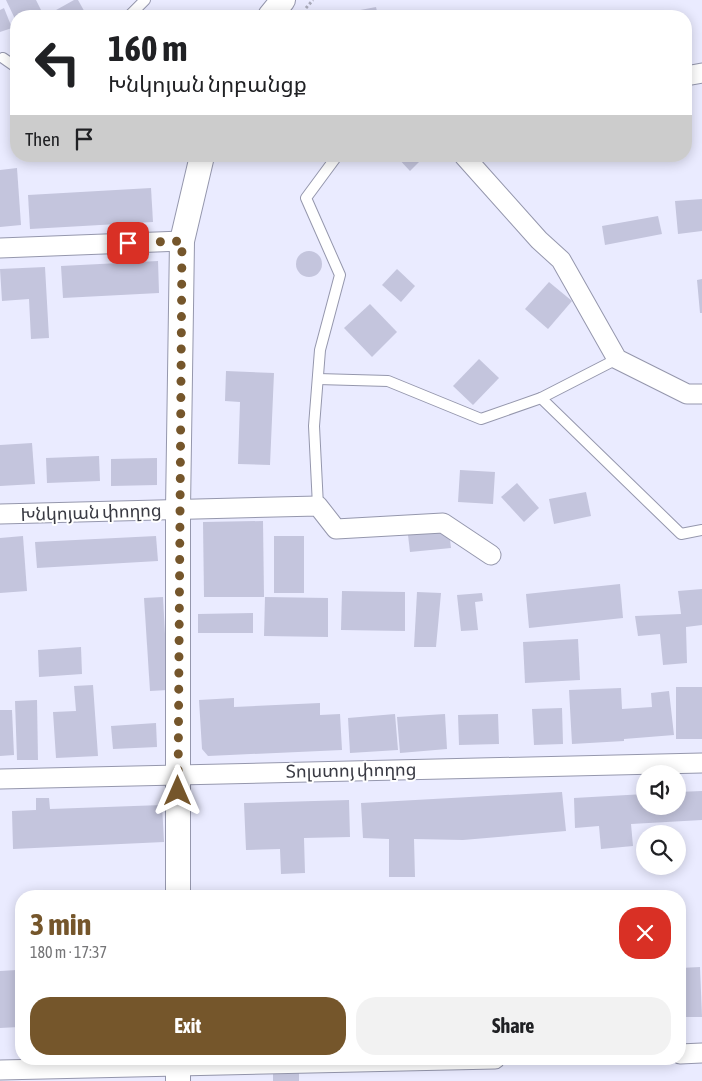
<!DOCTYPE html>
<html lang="en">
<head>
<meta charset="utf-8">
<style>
	:root { --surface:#fff; --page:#f2f2f2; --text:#202124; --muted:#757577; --accent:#75562b }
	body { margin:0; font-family:"Asap Condensed","Noto Sans Armenian",sans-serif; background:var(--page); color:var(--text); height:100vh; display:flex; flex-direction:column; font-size:19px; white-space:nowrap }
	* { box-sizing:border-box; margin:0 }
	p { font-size:16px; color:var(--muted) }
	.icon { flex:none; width:28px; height:28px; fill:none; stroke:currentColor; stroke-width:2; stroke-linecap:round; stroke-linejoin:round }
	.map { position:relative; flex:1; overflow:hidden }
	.details { position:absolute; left:15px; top:890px; width:671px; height:175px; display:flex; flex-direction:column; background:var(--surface); border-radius:20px; box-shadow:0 2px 12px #0003 }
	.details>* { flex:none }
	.top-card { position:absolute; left:10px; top:10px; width:682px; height:152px; border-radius:20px; box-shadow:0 2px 12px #0003; background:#fff; color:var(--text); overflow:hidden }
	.tools { position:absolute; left:636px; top:765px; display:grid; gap:10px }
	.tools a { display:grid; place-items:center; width:50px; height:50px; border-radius:50%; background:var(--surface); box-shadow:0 2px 12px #0003; font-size:25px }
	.pin { position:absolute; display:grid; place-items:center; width:42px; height:42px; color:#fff; margin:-21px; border-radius:10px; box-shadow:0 2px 8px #0006 }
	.me { position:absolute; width:55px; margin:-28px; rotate:0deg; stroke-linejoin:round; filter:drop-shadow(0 0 4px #0008) }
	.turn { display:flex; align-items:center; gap:18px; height:105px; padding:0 15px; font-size:22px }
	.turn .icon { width:65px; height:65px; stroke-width:2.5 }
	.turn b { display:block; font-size:35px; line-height:42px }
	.then { display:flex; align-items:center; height:48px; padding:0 15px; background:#0003; gap:10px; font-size:19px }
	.round { display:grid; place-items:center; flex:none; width:52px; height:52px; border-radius:20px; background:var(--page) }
	.summary { display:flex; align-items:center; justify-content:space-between; height:85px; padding:0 15px }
	h1 { font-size:30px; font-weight:700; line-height:38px; color:var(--accent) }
	.action { display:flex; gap:10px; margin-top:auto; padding:10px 15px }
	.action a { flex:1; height:58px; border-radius:20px; background:var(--accent); color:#fff; font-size:20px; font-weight:700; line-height:58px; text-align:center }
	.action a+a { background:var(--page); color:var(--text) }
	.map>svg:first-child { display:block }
</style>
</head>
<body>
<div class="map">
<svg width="702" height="1081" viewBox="0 0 702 1081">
	<rect width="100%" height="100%" fill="#eaebff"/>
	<g fill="#c4c5dd">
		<path d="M6,0H36L44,16H16V21Z"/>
		<path d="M74,0H78L87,16H50L49,14Z"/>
		<path d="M376,7L378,16H334V15Z"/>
		<path d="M4,8L12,28L0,32V10Z"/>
		<path d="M546,10L547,16H514L513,14Z"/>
		<path d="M396,156H425L410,171Z"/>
		<path d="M17,168L21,225L0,227V170Z"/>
		<path d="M151,188L153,222L30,229L28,195Z"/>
		<path d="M702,199V231L678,234L675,201Z"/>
		<path d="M658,216L662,234L605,245L602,226Z"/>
		<circle cx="309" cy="264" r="13"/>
		<path d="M158,261L159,293L63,298L61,266Z"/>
		<path d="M45,267L49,338L31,339L29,299L2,301L0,269Z"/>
		<path d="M397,269L415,286L401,302L382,285Z"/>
		<path d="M702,279V313H700L697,280Z"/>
		<path d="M549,282L572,301L548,329L525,309Z"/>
		<path d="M370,304L397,332L372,357L344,328Z"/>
		<path d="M479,359L499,378L473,405L453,386Z"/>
		<path d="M226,371L274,373L270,465L238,464L240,402L225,401Z"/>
		<path d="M32,443L35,484L0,486V445Z"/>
		<path d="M99,456L100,481L47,483L46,458Z"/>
		<path d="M157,458V485L111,486V459Z"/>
		<path d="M460,470L495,472L493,504L458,502Z"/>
		<path d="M517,483L539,508L524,522L501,497Z"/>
		<path d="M586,492L591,516L554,524L549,499Z"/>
		<path d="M263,521L264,597H204L203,522Z"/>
		<path d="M449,531L451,548L410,552L408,535Z"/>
		<path d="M23,536L27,591L0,593V538Z"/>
		<path d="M156,536L158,561L37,568L35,542Z"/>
		<rect x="274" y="536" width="30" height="57"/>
		<path d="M620,584L623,618L529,628L526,594Z"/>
		<path d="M702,589V625L686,627L687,663L663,665L660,634L638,636L635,616L681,614L678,591Z"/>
		<path d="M342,591L405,592V631L341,630Z"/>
		<path d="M417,592L441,593L436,647H414Z"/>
		<path d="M482,593L483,601L475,602L478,630L461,631L457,595Z"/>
		<path d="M163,597L168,690L150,691L144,598Z"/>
		<path d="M265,597L328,598V637L264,636Z"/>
		<path d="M253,613V633H198V614Z"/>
		<path d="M578,639L580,680L525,683L523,642Z"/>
		<path d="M81,647L82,674L39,677L38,650Z"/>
		<path d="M93,685L98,756L56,758L53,712L76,711L74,686Z"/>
		<rect x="676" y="687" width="26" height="52"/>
		<path d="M621,688L622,709L652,707L651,693L669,691L674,735L624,739V741L572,744L569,690Z"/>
		<path d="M234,698V707L320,703V715L340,714L342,750L208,756L202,749L199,700Z"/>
		<path d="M37,700L38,760H17L15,701Z"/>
		<path d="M562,708L563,744L534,745L532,709Z"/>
		<path d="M0,710H12L14,755L0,756Z"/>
		<path d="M395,714L398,750L350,753L348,718Z"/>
		<path d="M445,714L447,749L400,753L397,717Z"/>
		<path d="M498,714L499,744L459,745L458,715Z"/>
		<path d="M156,723L157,747L113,749L111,726Z"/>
		<path d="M702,791V820L631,824L633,846L601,849L599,826L575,828L574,798L645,794V806H678V792Z"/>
		<path d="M562,792L566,831L463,840L414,839L415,877H389V839L363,838L361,803Z"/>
		<path d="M36,798H49L50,809L162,805L164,842L13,849L12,811L36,810Z"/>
		<path d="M349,800L350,837L304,838L305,873L281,874L280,849L246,850L244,803Z"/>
		<path d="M700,967L702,1017H680V968Z"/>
		<path d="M17,970L19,1027L0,1028V971Z"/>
		<path d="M299,1073V1081H273V1074Z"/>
	</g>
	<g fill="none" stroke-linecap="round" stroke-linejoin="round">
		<defs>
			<g id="service">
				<path d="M129,16L145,0"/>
				<path d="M3,58L16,67"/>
				<path d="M318,379L388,381L481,419L541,398L617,359"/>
				<path d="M541,398L681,534L702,530"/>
				<path d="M318,506L314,426L320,350L340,275L306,198L337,156"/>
			</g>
			<g id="minor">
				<path d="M686,76L702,73"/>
				<path d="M464,156L539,240L561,260L617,359L687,394H702"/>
				<path d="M0,248L182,241"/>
				<path d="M0,514L318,506L336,529L443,523L491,555"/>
				<path d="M0,779L702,763"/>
				<path d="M680,1054L702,1053"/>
				<path d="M0,1070L495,1059"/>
			</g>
			<g id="tertiary">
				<path d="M270,16L283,0"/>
				<path d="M178,896V509L182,241L202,156"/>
				<path d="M178,1081V1059"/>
			</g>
		</defs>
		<use href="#service" stroke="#9597ad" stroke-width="12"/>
		<use href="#minor" stroke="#9597ad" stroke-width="21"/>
		<use href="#tertiary" stroke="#9597ad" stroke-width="26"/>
		<path stroke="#abacbc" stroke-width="3" stroke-dasharray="2.5 2.5" stroke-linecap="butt" d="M306,8L313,0"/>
		<use href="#service" stroke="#fff" stroke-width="10"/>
		<use href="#minor" stroke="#fff" stroke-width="19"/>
		<use href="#tertiary" stroke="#fff" stroke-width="24"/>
	</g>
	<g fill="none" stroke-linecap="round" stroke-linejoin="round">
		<path stroke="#75562b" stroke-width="9" stroke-dasharray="0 16.2" d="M128,243L182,241L178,791"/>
	</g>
	<g text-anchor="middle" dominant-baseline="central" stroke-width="4" stroke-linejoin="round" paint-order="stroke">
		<g font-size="18" fill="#393a43" stroke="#fff">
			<text transform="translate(91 512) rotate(-2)">Խնկոյան փողոց</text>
			<text transform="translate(351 770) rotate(-1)">Տոլստոյ փողոց</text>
		</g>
	</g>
</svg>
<div class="tools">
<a><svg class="icon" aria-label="sound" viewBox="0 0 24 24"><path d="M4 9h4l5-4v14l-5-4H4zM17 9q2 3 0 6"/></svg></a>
<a><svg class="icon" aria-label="search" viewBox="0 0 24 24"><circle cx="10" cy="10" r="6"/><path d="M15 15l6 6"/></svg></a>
</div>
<div class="pin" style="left:128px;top:243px;background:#d93025"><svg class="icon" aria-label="arrive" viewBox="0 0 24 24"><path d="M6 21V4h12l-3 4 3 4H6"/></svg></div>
<svg class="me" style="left:178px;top:791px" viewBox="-20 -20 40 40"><path d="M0-17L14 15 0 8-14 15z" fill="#75562b" stroke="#fff" stroke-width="4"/></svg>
<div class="top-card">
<div class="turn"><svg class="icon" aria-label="left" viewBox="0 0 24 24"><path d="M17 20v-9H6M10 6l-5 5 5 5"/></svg><div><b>160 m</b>Խնկոյան նրբանցք</div></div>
<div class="then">Then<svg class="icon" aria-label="arrive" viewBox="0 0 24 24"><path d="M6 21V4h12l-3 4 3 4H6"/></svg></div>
</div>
<section class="details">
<div class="summary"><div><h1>3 min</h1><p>180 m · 17:37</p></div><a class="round" style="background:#d93025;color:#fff"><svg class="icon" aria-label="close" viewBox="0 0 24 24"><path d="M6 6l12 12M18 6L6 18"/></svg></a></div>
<div class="action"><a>Exit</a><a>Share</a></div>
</section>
</div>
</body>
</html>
